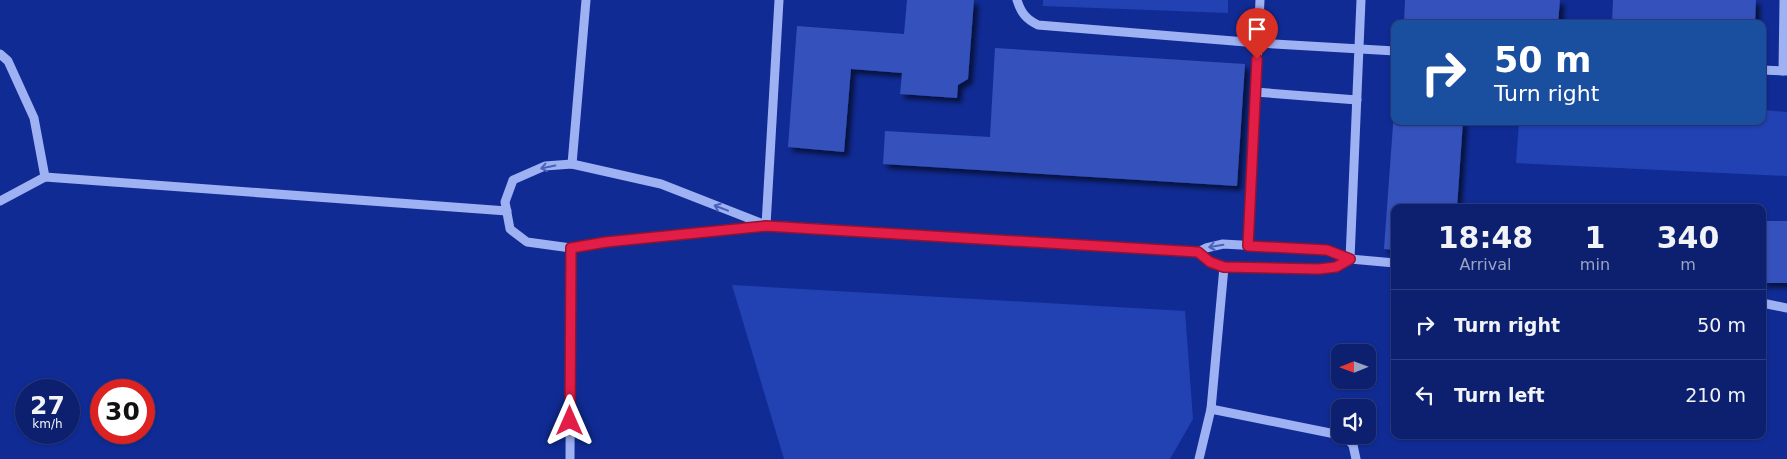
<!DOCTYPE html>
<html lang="en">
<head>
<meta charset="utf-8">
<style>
	:root { --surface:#0c206f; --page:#1a2d77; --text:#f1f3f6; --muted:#9aa3c3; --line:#2c3e82 }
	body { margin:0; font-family:"DejaVu Sans",sans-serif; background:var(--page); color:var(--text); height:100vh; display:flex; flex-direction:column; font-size:19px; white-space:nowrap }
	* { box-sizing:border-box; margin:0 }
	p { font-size:16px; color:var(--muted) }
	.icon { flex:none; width:28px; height:28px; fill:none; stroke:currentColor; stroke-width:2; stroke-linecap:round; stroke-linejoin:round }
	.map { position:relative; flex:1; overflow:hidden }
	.sheet { position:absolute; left:1391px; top:204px; width:375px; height:235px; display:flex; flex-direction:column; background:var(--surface); border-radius:10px; box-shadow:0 1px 4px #0004,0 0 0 1px var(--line) }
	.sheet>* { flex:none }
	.top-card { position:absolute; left:1391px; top:20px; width:375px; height:105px; border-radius:10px; box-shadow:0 1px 4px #0004,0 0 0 1px var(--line); background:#1a4fa0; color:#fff; overflow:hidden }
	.needle { width:32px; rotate:269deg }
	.fabs { position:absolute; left:1331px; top:344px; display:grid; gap:10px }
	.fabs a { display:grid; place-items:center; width:45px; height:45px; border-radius:10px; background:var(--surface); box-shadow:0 1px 4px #0004,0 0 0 1px var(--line); font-size:25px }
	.speed { position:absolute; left:15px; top:379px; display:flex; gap:10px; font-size:25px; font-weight:700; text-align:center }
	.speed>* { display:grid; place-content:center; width:65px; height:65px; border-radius:50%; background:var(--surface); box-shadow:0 1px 4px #0004,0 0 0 1px var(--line); line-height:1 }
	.speed small { font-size:12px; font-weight:400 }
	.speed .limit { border:8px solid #d22; background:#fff; color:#111 }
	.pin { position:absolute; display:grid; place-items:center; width:42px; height:42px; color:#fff; margin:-51px -21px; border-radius:50% 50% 50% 0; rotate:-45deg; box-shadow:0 0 5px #0007 }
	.pin .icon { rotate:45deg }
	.me { position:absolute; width:55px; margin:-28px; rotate:0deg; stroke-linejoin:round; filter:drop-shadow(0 0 4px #0008) }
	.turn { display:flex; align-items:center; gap:18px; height:105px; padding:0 20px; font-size:22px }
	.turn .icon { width:65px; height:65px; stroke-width:2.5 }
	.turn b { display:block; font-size:35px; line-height:42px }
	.eta { display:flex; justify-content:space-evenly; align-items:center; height:85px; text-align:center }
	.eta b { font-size:30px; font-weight:800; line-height:35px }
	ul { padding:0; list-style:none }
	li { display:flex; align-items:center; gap:15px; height:70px; padding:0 20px; border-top:1px solid var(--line) }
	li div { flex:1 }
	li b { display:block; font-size:19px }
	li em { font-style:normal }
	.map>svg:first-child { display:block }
</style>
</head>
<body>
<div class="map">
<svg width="1787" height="459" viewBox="0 0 1787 459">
	<defs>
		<filter id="shadow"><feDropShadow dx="4.5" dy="4.5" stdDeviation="2.5" flood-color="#0009"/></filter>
	</defs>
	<rect width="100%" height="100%" fill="#102b94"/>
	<g fill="#2242b3">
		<path d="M1043,0H1228V13L1043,6Z"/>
		<path d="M1763,110L1787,112V176L1516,163L1519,121H1762Z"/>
		<path d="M732,285L1185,311L1193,419L1170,459H784Z"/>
	</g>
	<g fill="#3451bb" filter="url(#shadow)">
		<path d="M907,0H974L968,79L958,85L957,98L900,94L902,73L851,69L844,152L788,147L797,26L904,34Z"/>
		<path d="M1405,0H1560L1558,24H1404Z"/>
		<path d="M1613,0H1756L1755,24H1612Z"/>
		<path d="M995,48L1245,64L1237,186L883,164L885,131L990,137Z"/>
		<path d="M1394,111H1395V121H1463L1457,208H1395V250L1384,249Z"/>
		<path d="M1523,204L1573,206V208H1523Z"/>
		<rect x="1762" y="221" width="25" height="62"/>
	</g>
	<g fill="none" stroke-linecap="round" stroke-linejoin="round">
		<g stroke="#9eb1f3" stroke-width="9">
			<path d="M779,0L766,225L661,184L572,164L545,166L513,180L505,202L510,229L527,242L571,248L605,242L766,225L1198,252L1206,248L1223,244L1327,250L1350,259L1395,263"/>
			<path d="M1017,0C1021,13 1026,19 1038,25L1258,43L1395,51"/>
			<path d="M0,54L8,61L34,118L45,177"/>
			<path d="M1762,70L1787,71"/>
			<path d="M1783,71L1784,0"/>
			<path d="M1255,92L1357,100"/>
			<path d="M572,164L586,0"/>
			<path d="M0,201L45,177L507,211"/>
			<path d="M1248,246L1260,0"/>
			<path d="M1198,252L1210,262L1224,267L1319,269L1336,267L1350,259"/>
			<path d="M1350,259L1361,0"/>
			<path d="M1762,303L1787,308"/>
			<path d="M1211,409L1345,436L1353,445L1356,459"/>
			<path d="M570,459L571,248"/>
			<path d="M1199,459L1211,409L1224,267"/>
		</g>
	</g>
	<defs><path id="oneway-shaft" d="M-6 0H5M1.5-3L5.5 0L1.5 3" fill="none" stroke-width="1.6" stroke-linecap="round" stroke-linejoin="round" transform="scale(1.25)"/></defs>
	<g stroke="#4961ba">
		<use href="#oneway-shaft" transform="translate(548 167) rotate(169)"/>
		<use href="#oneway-shaft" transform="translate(721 208) rotate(-159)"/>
		<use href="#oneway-shaft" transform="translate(1216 246) rotate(171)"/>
	</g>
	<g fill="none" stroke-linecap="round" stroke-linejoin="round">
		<defs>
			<path id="route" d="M570,421L571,248L606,242L766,226L1198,252L1210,262L1224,267L1319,269L1336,267L1350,259L1327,250L1248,246L1257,59"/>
		</defs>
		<use href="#route" stroke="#92132f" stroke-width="12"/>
		<use href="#route" stroke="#e11d48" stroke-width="9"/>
	</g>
</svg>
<div class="fabs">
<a><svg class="needle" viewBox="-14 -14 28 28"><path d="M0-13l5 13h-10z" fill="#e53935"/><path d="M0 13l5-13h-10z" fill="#9aa3c3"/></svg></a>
<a><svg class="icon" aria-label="sound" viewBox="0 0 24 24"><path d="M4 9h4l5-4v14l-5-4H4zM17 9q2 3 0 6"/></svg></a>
</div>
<div class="speed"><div>27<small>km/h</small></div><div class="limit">30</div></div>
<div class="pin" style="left:1257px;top:59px;background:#d93025"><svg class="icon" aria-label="arrive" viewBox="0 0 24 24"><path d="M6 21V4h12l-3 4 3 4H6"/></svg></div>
<svg class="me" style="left:570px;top:421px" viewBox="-20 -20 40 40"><path d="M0-17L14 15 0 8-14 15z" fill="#e11d48" stroke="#fff" stroke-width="4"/></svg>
<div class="top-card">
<div class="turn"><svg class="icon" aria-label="right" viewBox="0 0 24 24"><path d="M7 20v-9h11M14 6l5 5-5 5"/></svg><div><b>50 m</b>Turn right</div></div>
</div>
<section class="sheet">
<div class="eta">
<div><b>18:48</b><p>Arrival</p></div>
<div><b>1</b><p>min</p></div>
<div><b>340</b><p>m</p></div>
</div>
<ul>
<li><svg class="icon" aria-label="right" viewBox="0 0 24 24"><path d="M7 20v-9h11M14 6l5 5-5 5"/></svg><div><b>Turn right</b></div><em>50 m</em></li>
<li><svg class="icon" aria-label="left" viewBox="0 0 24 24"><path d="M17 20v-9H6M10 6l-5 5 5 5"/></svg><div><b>Turn left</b></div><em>210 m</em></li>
</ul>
</section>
</div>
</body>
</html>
